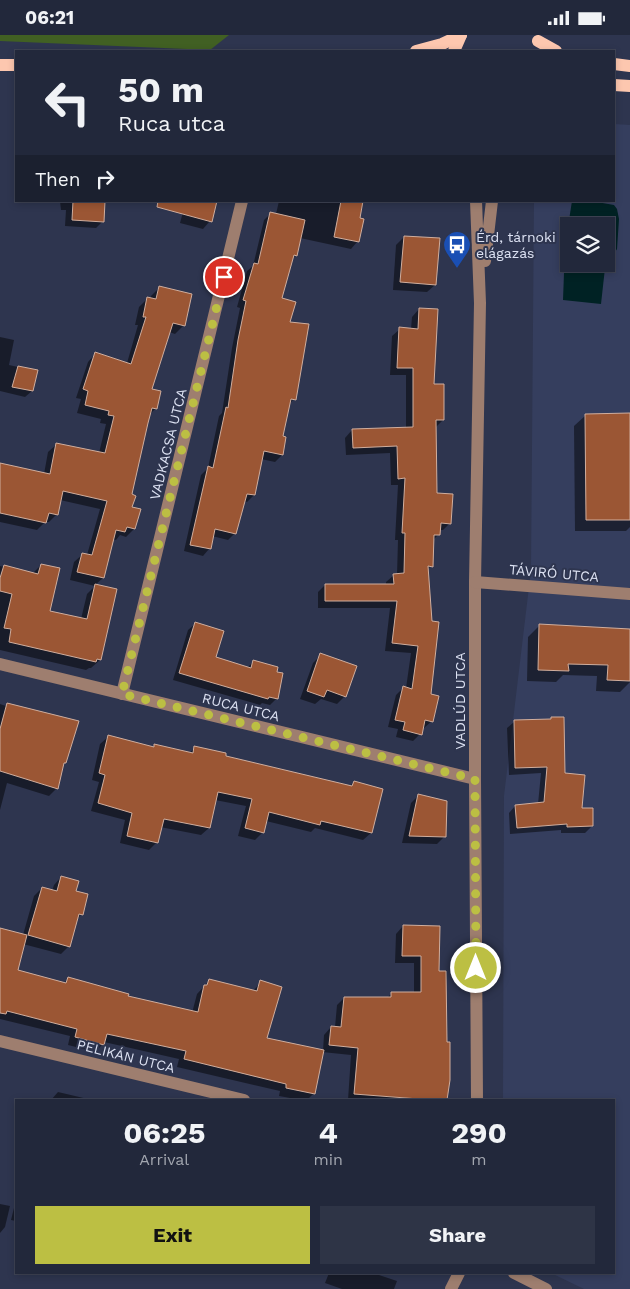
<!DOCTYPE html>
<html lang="en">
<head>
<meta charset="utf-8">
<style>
	:root { --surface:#22283b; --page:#2e3446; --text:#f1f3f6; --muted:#a2a6af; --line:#3f4455; --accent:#bcbf43 }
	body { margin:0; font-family:"Work Sans",sans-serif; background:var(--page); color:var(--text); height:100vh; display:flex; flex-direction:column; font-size:19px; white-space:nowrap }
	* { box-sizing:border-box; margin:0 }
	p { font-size:16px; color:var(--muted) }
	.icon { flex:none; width:28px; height:28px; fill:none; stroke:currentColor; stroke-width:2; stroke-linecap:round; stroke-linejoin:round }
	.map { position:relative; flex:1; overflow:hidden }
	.sheet { position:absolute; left:15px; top:1064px; width:600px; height:175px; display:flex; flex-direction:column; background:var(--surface); border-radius:0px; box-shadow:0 2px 8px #0003,0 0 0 1px var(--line) }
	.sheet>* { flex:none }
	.top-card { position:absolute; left:15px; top:15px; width:600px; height:152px; border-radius:0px; box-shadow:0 2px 8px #0003,0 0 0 1px var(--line); background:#22283b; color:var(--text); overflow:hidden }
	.controls { position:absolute; left:560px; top:182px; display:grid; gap:10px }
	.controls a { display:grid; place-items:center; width:55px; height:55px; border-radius:0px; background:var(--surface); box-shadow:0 2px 8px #0003,0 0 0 1px var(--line); font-size:25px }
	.pin { position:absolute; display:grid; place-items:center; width:42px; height:42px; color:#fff; margin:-21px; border:2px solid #fff; border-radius:50%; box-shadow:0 1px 5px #0007 }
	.me { position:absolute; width:55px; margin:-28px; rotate:0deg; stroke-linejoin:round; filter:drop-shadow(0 0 4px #0008) }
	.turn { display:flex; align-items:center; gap:18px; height:105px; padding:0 20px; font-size:22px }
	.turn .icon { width:65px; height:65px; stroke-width:2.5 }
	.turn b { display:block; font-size:35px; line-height:42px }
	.then { display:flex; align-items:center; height:48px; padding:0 20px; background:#0003; gap:10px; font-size:19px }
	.eta { display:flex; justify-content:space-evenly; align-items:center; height:85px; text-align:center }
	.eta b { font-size:30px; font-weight:700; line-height:35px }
	.cta { display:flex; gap:10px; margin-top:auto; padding:10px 20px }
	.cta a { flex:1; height:58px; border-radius:0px; background:var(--accent); color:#111; font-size:20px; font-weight:700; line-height:58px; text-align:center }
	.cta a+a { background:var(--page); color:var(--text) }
	.status { display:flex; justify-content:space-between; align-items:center; height:35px; padding:0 25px; background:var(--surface); direction:ltr }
	.status svg { height:14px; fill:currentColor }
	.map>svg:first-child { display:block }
</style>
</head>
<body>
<div class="status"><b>06:21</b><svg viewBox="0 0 49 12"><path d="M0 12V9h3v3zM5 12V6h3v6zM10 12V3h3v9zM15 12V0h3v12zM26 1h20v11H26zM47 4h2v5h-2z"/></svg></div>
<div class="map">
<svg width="630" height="1254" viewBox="0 0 630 1254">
	<rect width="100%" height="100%" fill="#2e354f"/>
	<path fill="#353e5e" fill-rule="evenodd" d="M614,89L630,90V1254H584L551,1238H614V1065H503L504,761L531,535L534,166H614ZM569,191H606V229H569Z"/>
	<path fill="#416023" d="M0,0H229L210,15L0,6Z"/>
	<path fill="#002224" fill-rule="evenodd" d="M572,166H591L614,170L617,174L619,184L617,214L605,233L601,269L563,265L565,211ZM569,191H606V229H569Z"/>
	<g fill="#0007">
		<path d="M16,126V164H14Z"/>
		<path d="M60,166H104L103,186L96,193L65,191L66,175H61Z"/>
		<path d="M186,166L210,186L203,194L180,188Z"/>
		<path d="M279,166H362L357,207L351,214L300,203L296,220L291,225L280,264L288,288L294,364L288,370L282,402L285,403L282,420L275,427L261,424L254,460L247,467L244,466L235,498L228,505L212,501L209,514L203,521L184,516L201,440L208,433L219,381L222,378L232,313L240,273L237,272L247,236L253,231L264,185L271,178L276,179Z"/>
		<path d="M404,202L435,250L427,257L393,255L396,210Z"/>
		<path d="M159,253L183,291L175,299L169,297L151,355L156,373L149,380L130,460L134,494L126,502L120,500L116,505L112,504L103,543L95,550L100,625L91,633H89L86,635L0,615V531L32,539L41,530L49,577L81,584L87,559L95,551L70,545L74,527L83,519L87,520L100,474L60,465L57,479L49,487H45L37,495L0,487V431L44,439L48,417L57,409L99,418L106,389L100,388L101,384L77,378L81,364L76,363L88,327L96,318L127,328L138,290H135L139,272L147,264H150L151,261Z"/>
		<path d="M419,274L433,351L443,385L435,393L436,459L450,488L443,495H439V499L432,506L431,531L427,535L429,660L432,686L424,693H422L420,699L413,706L396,702L398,694L388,692L396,660L403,653H406L411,618L385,616L390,573H318V557L325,550H386V547L394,540H397L398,505H395L398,450H391L390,418L346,420L345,403L352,395L406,393V340H390L392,301L400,294H411L412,282Z"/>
		<path d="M0,302L14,305L9,330L36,336L32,356L25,362L0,356Z"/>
		<path d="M586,380H630V492L626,496H575L574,391Z"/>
		<path d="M195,589L215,623L247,633L254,626L277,663L270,670L262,668L260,670L173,645L188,595Z"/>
		<path d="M540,590L630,595V647L620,657L596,656L597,641L563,640L556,647L527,646L528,602Z"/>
		<path d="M321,620L345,661L337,669L321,664L315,669L300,664L313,628Z"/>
		<path d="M0,669L6,671L7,669L65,727L63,730L57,753L49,761L7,748L0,775Z"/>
		<path d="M552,683L564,739L581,775L592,791L585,798H561V795L510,799L509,778L515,771L538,769L541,738L509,740L507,693L514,687L549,686Z"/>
		<path d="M108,702L153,713L155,711L189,718L195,713L224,722L350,751L354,747L371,798L363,805L315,793L311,797L266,786L263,797L255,805L238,801L246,771L215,765L209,793L201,800L160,792L157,807L149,815L120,808L125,785L91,776L99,747L92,745L100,709Z"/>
		<path d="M418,761L445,801L437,809L402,808L411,768Z"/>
		<path d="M61,842L74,857L82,879L76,885L69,911L61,919L23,909L16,936L64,948L68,944L126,962L192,978L197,959L209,946L253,956L261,947L265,1004L323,1016L324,1000L331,992H335L337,970L344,963H387L391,959L414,958V928H395L396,899L403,891L437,937L446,1065H348L351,1020L322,1017L314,1058L307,1065H301L279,1061L280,1056L177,1032L179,1024L104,1007L96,1017L68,1010L70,1001L0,984V894L23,900L34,861L42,853L52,856L54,850Z"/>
		<path d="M58,1057L92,1065H51Z"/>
		<path d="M16,1165V1186L11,1185Z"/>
		<path d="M0,1169L10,1171L5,1192L0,1198Z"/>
		<path d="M329,1238H373L397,1246L394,1254H342L325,1248Z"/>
	</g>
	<g fill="#9b5634" stroke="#d0ae9e">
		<path d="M73,166H105L104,187L72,185Z"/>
		<path d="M158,166H217L212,187L157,172Z"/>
		<path d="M341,166H363L360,183L364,184L359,207L334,202Z"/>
		<path d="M270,177L305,185L297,221L294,220L282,263L296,267L290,287L309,289L296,365L291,364L283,401L286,402L283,420L264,416L255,460L247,459L236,499L215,494L211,514L190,510L208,431L213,433L226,372L228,373L238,305L246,266L243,265L254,228L258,229Z"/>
		<path d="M404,201L440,203L436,250L400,247Z"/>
		<path d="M159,251L192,259L185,291L173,288L152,354L161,356L157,374L152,373L148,388L132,459L136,461L132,472L141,474L135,494L127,492L125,497L116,495L104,543L77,537L82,518L92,520L107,466L63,456L58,480L49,478L46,488L0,478V428L50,439L56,408L105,418L114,381L108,380L109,376L85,370L88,356L83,354L95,317L131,329L146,282H143L147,262L156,264Z"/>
		<path d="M419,273L438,274L434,349H444V385H436L437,458L453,459L451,489L441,488L440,500H434L433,532L428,531L432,586L439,587L431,659L439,661L433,687L425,685L422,700L403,695L405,687L395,685L403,651L412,654L418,611L392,608L397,566H325V549H394L393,539L404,538L405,498H402L405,443L398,444L397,411L353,413L352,394L413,392V333H397L399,292L418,294Z"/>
		<path d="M18,331L38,335L33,356L12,352Z"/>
		<path d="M630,378V485H586L585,379Z"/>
		<path d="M41,529L60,533L50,576L87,584L95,549L117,554L101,625L97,624L96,627L9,607L11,594L4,593L12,559L0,556V543L4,530L38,539Z"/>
		<path d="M195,587L224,596L216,622L251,633L253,625L278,632L277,637L283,638L278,664L269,662L268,664L179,638Z"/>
		<path d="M539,589L630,594V646L607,645L608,630L568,629L569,636L538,635Z"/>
		<path d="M320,618L357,631L346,662L327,655L324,662L307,656Z"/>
		<path d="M7,668L79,686L66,728H64L58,754L0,736V694Z"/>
		<path d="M551,682H564L565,738L585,740L582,773H593V791L567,792V789L517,793L515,770L544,767L547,732L515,733L514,685L551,684Z"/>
		<path d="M108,700L154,712V709L193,718L194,711L226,718V721L352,751L354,746L383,754L372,798L321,786L320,790L269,777L264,798L245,793L252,764L218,757L210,793L164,784L158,808L127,801L132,778L98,768L105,740L99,738Z"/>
		<path d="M418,759L447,766L446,802L409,801Z"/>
		<path d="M61,841L79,846L76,856L88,859L83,880L79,879L70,912L28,900L42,852L57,856Z"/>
		<path d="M403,890L440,891L439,936H446L447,1007H450V1045L447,1065H418L419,1064L354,1059L358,1013L329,1010L331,991L341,992L344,962H391V957H421V921H402Z"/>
		<path d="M0,893L27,900L18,935L66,948L68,942L129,959L128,961L198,977L204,950H207L209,944L257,956L260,945L282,952L267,1003L324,1015L315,1059L286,1053V1049L184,1024L186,1016L107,999L104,1010L75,1002L77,994L7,976L6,979L0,978Z"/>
	</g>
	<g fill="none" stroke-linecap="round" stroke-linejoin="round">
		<g stroke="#9e7e6f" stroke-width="12">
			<path d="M476,166L480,268L475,547V744L477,1065"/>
			<path d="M485,226L492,166"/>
			<path d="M475,547L630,559"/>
			<path d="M0,629L475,744"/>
			<path d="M122,659L242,166"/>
			<path d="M0,1006L244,1065"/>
			<path d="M514,1238L546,1254"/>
			<path d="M451,1254L459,1238"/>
		</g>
		<g stroke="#fdc7af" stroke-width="12">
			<path d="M538,6L556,16"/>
			<path d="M416,16L442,9L461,0"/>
			<path d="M454,16L461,0"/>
			<path d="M614,29L630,31"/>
			<path d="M0,30H16"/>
			<path d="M614,50L630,51"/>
		</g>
	</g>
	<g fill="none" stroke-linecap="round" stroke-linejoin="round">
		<path stroke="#bcbf43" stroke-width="9" stroke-dasharray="0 16.2" d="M224,242L122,659L475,744L476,933"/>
	</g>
	<defs>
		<symbol id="bus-pin" viewBox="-11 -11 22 30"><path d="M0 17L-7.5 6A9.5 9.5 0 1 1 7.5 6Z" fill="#1a4fb4" stroke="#2e354f"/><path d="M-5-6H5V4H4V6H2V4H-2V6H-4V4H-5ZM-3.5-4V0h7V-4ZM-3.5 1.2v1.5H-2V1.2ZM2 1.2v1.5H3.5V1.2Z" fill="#fff"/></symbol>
	</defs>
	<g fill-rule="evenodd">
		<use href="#bus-pin" x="441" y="194" width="32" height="43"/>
	</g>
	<g text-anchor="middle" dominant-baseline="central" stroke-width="4" stroke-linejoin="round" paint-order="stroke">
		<g font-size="14" fill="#dde2f3" stroke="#2e354f" text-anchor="start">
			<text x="476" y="202">Érd, tárnoki<tspan x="476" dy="16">elágazás</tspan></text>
		</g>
		<g font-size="14" fill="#dde2f3" stroke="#2e354f">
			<text transform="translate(168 409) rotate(-76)">VADKACSA UTCA</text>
			<text transform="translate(554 538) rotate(5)">TÁVIRÓ UTCA</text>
			<text transform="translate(460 666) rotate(-90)">VADLÚD UTCA</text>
			<text transform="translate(241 672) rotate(14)">RUCA UTCA</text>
			<text transform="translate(126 1021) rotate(14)">PELIKÁN UTCA</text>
		</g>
	</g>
</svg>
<div class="controls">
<a><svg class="icon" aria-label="layers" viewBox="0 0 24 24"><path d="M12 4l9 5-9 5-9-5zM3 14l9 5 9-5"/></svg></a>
</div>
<div class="pin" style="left:224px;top:242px;background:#d93025"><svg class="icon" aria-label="arrive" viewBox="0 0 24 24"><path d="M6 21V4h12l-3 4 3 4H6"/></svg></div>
<svg class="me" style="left:476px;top:933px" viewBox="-20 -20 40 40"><circle r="17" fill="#bcbf43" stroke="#fff" stroke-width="3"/><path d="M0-11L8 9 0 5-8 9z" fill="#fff"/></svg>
<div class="top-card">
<div class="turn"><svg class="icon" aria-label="left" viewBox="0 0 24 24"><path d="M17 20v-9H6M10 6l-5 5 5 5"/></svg><div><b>50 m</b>Ruca utca</div></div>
<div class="then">Then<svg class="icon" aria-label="right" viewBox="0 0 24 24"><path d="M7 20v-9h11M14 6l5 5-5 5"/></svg></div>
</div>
<section class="sheet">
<div class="eta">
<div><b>06:25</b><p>Arrival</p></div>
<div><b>4</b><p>min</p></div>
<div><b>290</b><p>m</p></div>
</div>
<div class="cta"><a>Exit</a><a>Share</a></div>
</section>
</div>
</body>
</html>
